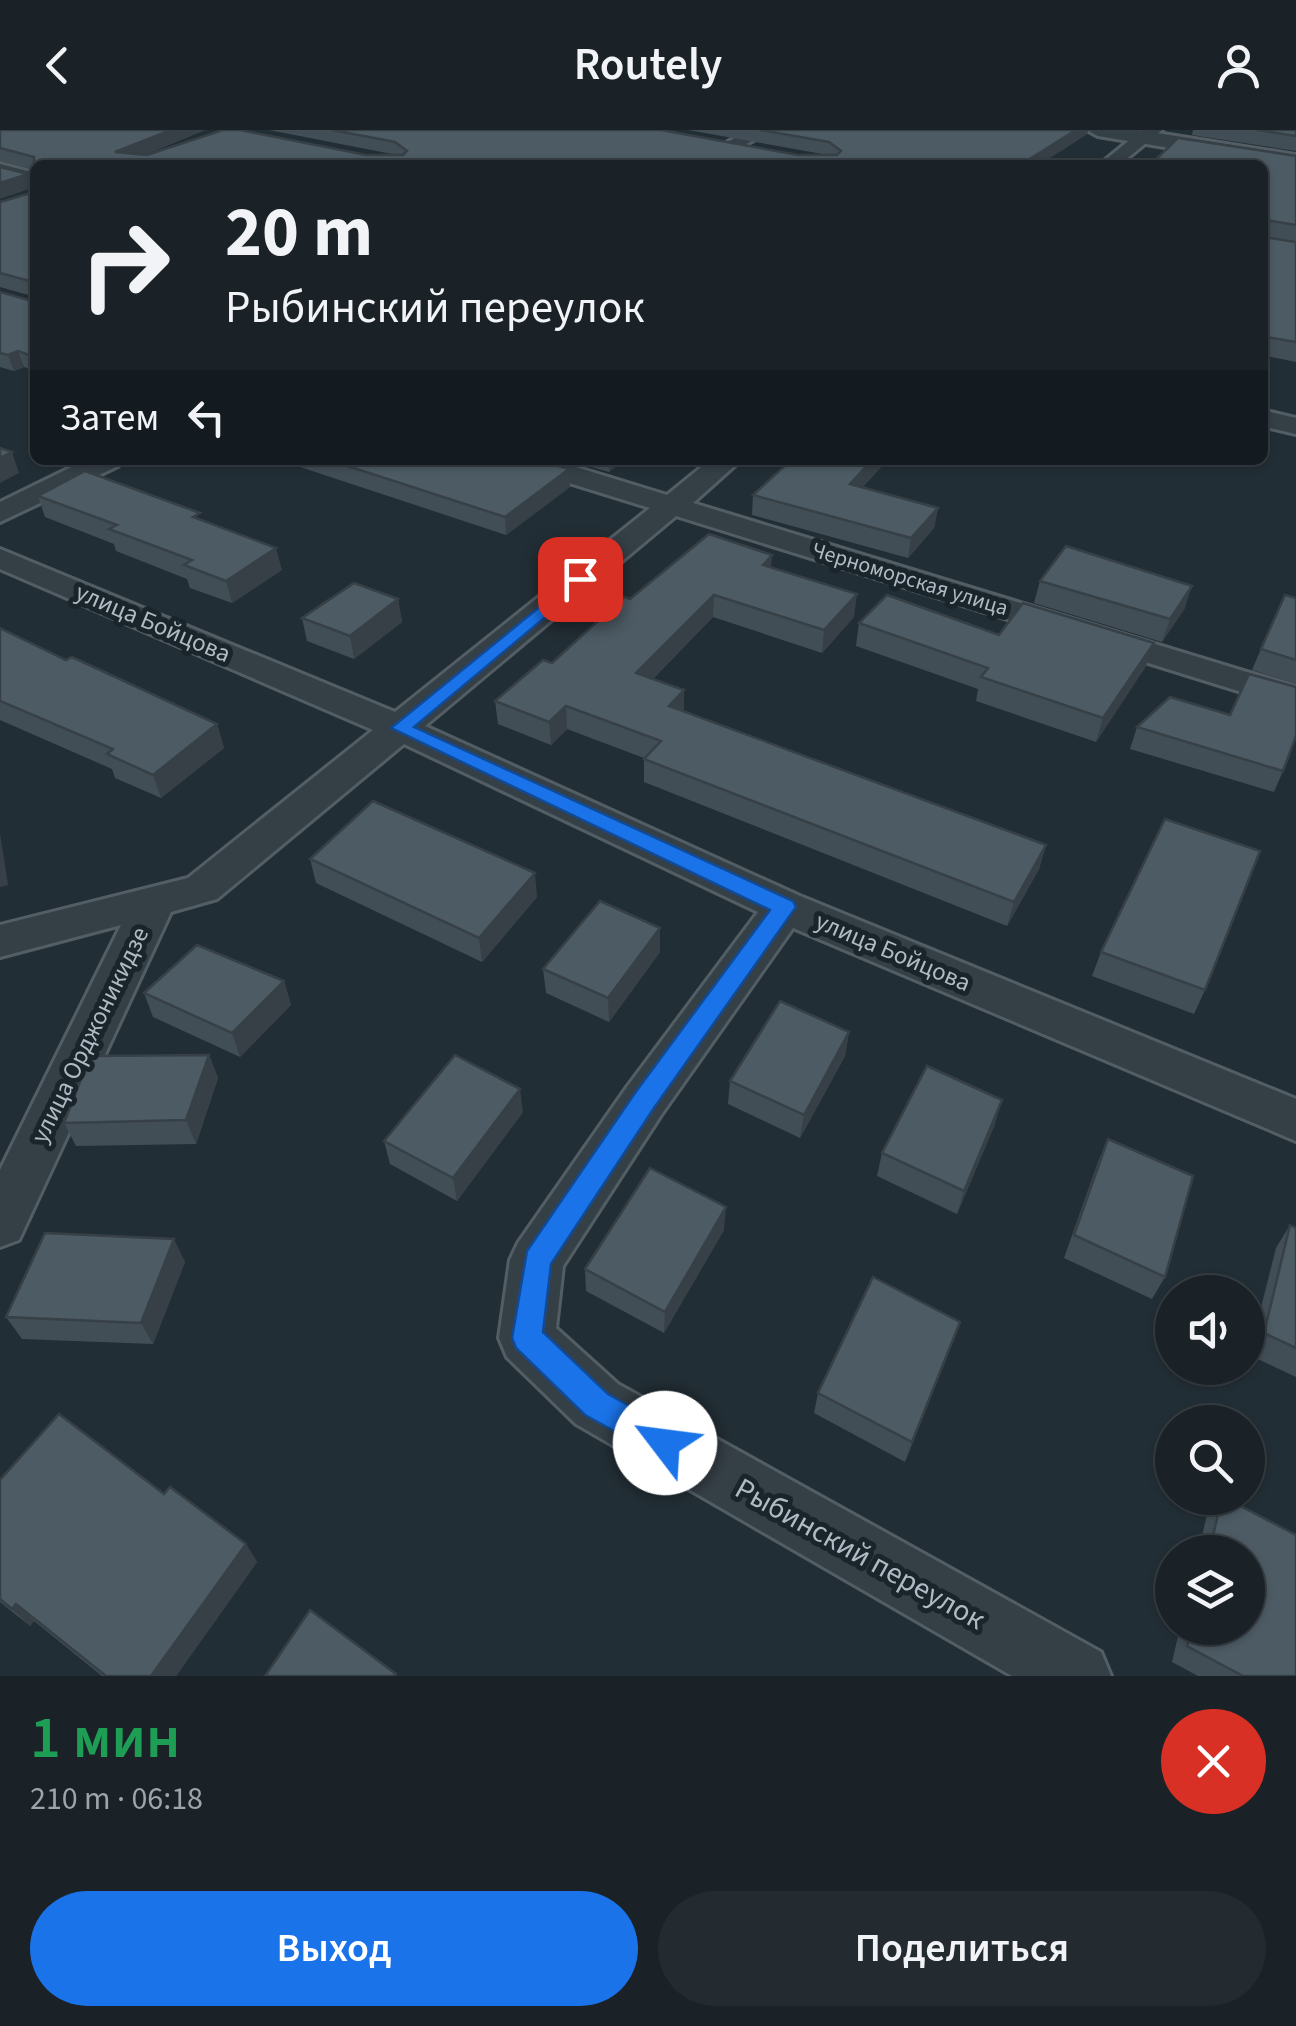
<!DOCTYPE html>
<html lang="ru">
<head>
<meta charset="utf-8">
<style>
	:root { --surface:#1a2228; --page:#232a30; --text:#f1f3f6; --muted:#9fa4a8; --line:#383f45; --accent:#1a73e8 }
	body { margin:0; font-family:"Source Sans 3",sans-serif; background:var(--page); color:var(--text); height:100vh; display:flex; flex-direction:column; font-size:38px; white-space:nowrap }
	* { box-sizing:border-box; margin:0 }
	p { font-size:32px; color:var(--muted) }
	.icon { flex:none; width:55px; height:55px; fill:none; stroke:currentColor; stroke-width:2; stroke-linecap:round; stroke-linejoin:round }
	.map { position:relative; height:1546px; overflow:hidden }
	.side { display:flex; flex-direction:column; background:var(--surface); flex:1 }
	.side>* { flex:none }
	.hud { position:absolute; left:30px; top:30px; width:1238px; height:305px; border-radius:15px; box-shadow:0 2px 8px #0004,0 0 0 2px var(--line); background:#1a2228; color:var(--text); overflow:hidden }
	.tools { position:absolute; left:1155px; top:1145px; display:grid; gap:20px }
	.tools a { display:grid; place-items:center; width:110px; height:110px; border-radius:50%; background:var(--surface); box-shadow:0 2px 8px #0004,0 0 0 2px var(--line); font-size:50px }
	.pin { position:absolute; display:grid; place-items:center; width:85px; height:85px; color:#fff; margin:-42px; border-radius:20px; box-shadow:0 5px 15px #0006 }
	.me { position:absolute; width:110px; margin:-55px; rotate:300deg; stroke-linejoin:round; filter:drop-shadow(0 0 8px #0008) }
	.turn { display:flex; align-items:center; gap:35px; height:210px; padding:0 30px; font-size:45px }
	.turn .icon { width:130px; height:130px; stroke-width:2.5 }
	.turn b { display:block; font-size:70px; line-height:85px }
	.then { display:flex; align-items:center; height:95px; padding:0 30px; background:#0003; gap:20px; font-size:38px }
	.round { display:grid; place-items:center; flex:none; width:105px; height:105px; border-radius:52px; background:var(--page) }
	.summary { display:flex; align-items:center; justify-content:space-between; height:170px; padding:0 30px }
	h1 { font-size:60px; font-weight:600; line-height:75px; color:#1e9e55 }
	.action { display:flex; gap:20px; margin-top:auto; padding:20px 30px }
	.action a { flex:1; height:115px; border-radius:60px; background:var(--accent); color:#fff; font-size:40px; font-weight:600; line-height:115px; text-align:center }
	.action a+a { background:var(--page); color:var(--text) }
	header { display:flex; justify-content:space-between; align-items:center; height:130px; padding:0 30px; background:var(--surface); font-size:45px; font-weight:600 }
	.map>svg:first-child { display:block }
</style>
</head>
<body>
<header><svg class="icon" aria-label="back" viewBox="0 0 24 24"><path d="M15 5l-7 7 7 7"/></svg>Routely<svg class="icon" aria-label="person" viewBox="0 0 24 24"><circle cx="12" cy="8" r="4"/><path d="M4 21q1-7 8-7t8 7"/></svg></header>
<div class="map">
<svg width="1296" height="1546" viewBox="0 0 1296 1546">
	<rect width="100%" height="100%" fill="#222e35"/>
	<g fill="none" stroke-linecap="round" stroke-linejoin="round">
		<defs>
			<g id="minor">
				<path d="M750,0H772L708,35H685Z"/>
				<path d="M1142,0H1162L1119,35H1099Z"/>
				<path d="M0,34L35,43V55L0,46Z"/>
				<path d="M1262,280L1296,288V304L1262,296Z"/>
				<path d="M86,330H122L118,336L0,392V372Z"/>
				<path d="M510,330H553L667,365L710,330H741L693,373L1296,557V579L676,386L425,596L800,766L1296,969V1011L793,798L661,985L563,1136L556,1198L618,1254L1101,1522L1111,1546H1012L576,1294L507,1227L499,1208L510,1130L518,1113L627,957L758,782L404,614L217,769L171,782L19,1110L0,1117V1040L121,795L0,827V795L188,748L373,600L0,439V419L395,582L650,378L514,336Z"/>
			</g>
			<path id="tertiary" d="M1087,0H1138L1296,25V39L1098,6Z"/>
		</defs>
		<use href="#minor" stroke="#525d64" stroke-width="6"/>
		<use href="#tertiary" stroke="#525d64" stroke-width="6"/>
		<use href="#minor" fill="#353f46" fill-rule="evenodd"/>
		<use href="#tertiary" fill="#353f46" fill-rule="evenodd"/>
	</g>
	<g fill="#424e56">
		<path d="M0,0H205L144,25H397L269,0H661L798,25H828L688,0H1088L1087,4L1039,35H35V241L24,237L14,241L0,237V162L32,171V166L0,157V72L34,62V40L0,31Z"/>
		<path d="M1193,0H1296V21L1192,5Z"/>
		<path d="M1296,26V232L1262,225V35Z"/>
		<path d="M279,330H538L570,357L506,405Z"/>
		<path d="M566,330H624L609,342Z"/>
		<path d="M862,358L938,378L934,398L908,428L752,385L753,365Z"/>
		<path d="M38,366L202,391L282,440L232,473L190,458L187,449L116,421L114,414L45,387Z"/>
		<path d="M771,437L854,487L822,523L713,487L653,549L684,582L1046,715L1039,739L1007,796L644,652V628L567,599L551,615L498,594L495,571L552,533L630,469Z"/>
		<path d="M1040,451L1185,478L1162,512L1034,473Z"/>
		<path d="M1296,468V554L1252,540L1261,519Z"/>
		<path d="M398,469L402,492L354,529L307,511L302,488Z"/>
		<path d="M859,493L1146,536L1096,612L976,571L978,559L856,516Z"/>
		<path d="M0,498L66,530L217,594L224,618L161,668L115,648L112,639L0,590Z"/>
		<path d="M1230,585L1283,641L1274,662L1130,619L1137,597Z"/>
		<path d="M310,729L537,767L482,832L316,753Z"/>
		<path d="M660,798V822L609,892L546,863L543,839Z"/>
		<path d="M1101,822L1205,860L1194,884L1092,846Z"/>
		<path d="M284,851L291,875L240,927L153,887L144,863Z"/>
		<path d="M849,902L845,926L800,1008L728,974L730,951Z"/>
		<path d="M209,925L218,948L196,1014L76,1016L64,993Z"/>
		<path d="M523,982L457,1071L390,1034L384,1011Z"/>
		<path d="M995,994L957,1084L877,1046L882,1023Z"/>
		<path d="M1108,1009L1165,1147L1152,1169L1064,1128L1098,1032Z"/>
		<path d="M1290,1095L1296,1098V1247L1249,1225L1276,1118Z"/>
		<path d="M724,1100L664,1203L586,1161L585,1139Z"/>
		<path d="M185,1132L153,1214L22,1209L6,1187Z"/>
		<path d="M952,1214L905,1332L814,1283L818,1263Z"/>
		<path d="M0,1350L164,1364L246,1414L257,1432L176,1546H102L34,1491L30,1496L0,1472Z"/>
		<path d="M1222,1368H1225L1296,1405V1546H1198L1172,1532L1180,1498H1248V1422H1198L1207,1385Z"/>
	</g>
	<g fill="#364046">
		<path d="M171,0H205L120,35L115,22Z"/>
		<path d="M1076,0H1088L1087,4L1039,35H1020Z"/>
		<path d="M28,44L32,58L0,69V53Z"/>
		<path d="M18,221L24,237L14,241L8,225Z"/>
		<path d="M12,322L19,343L0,353V328Z"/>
		<path d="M609,330H624L609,342Z"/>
		<path d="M872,330H888L847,374L850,354Z"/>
		<path d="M569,339L570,357L506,405L505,387Z"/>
		<path d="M938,378L934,398L908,428L911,408Z"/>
		<path d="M276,418L282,440L232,473L226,451Z"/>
		<path d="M772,425L770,448L763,435Z"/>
		<path d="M1192,456L1185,478L1162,512L1170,489Z"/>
		<path d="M857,464L854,487L822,523L824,500Z"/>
		<path d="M714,465L713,487L636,566V543Z"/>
		<path d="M398,469L402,492L354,529L350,506Z"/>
		<path d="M1154,513L1146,536L1096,612L1103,588Z"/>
		<path d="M684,560V584L669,576Z"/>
		<path d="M566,576L567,599L551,615L549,592Z"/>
		<path d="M217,594L224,618L161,668L153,645Z"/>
		<path d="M0,703L8,755L0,757Z"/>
		<path d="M1046,715L1039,739L1007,796L1014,772Z"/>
		<path d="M535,743L537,767L482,832L479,808Z"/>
		<path d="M660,798V822L609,892L608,868Z"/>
		<path d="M284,851L291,875L240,927L232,903Z"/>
		<path d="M849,902L845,926L800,1008L804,985Z"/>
		<path d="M209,925L218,948L196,1014L186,990Z"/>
		<path d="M520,959L523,982L457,1071L453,1048Z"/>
		<path d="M1002,970L995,994L957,1084L964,1061Z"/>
		<path d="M726,1077L724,1100L664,1203L665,1182Z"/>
		<path d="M174,1109L185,1132L153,1214L141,1193Z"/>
		<path d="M960,1192L952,1214L905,1332L912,1312Z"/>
		<path d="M246,1414L257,1432L176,1546H151Z"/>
		<path d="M16,1474L34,1491L30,1496L12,1479Z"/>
	</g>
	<g fill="#4d5b64" stroke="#364046" stroke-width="2.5">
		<path d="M0,0H171L115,22L147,25L223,0H240L366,25H403L407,21L395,12L332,0H661L798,25H837L841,21L829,12L760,0H1076L1020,35H35V227L18,221L8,225L0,223V162L32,171L33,152L0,143V72L34,62V27L0,18Z"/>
		<path d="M1257,0H1296V6Z"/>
		<path d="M1178,8L1296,26V95L1265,90L1264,107L1296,112V212L1262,206V35H1150Z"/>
		<path d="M0,37L28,44L0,53Z"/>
		<path d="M0,318L12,322L0,328Z"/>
		<path d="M329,330H538L569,339L505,387Z"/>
		<path d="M791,330H872L850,354L938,378L911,408L753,365Z"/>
		<path d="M85,341L200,383L193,387L276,418L226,451L184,435L192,430L109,399L117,395L38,366Z"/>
		<path d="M709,404L772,425L763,435L857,464L824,500L714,465L636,543L684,560L669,576L1046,715L1014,772L644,629L661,611L566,576L549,592L495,571L543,530L552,533L624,467L630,469Z"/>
		<path d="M1066,416L1192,456L1170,489L1040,451Z"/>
		<path d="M354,453L398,469L350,506L302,488Z"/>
		<path d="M887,465L999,505L1023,473L1154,513L1103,588L981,547L988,538L859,493Z"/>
		<path d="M1285,465L1296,468V530L1261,519Z"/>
		<path d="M0,498L66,530L72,527L217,594L153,645L107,624L113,619L0,571Z"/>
		<path d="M1249,544L1296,557V606L1283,641L1137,597L1170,567L1230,585Z"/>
		<path d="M373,671L535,743L479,808L310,729Z"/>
		<path d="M1165,689L1260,721L1205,860L1101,822Z"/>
		<path d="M600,771L660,798L608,868L543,839Z"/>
		<path d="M197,815L284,851L232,903L144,863Z"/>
		<path d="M780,871L849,902L804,985L730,951Z"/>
		<path d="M209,925L186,990L64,993L90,926Z"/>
		<path d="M455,925L520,959L453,1048L384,1011Z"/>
		<path d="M927,936L1002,970L964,1061L882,1023Z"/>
		<path d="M1108,1009L1193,1046L1165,1147L1074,1105Z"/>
		<path d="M650,1038L726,1077L665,1182L585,1139Z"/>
		<path d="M1290,1095L1296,1098V1218L1264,1203Z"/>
		<path d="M45,1103L174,1109L141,1193L6,1187Z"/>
		<path d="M873,1147L960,1192L912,1312L818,1263Z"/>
		<path d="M59,1284L164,1364L170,1357L246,1414L151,1546H106L16,1474L12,1479L0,1469V1350Z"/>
		<path d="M1222,1368H1225L1296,1405V1546H1243L1187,1516L1192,1498H1248V1422H1209Z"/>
		<path d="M310,1480L396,1544L394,1546H265Z"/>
	</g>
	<path fill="#1a73e8" stroke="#114b97" stroke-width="2.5" d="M580,444L586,446V453L414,597L793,771L796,777L654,978L551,1134L543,1202L608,1264L676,1302L681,1313L676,1325L665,1329L585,1285L516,1218L512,1208L527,1121L635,963L770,780L391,598Z"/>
	<g text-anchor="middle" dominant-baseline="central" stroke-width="10" stroke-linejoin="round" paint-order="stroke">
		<g font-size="22" fill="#afbac3" stroke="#1a242b">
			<text transform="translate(910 449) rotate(17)">Черноморская улица</text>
		</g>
		<g font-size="25" fill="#afbac3" stroke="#1a242b">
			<text transform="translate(153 493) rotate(23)">улица Бойцова</text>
			<text transform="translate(893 822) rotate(23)">улица Бойцова</text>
			<text transform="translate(90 905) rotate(-64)">улица Орджоникидзе</text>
		</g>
		<g font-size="30" fill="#afbac3" stroke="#1a242b">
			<text transform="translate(860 1424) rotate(29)">Рыбинский переулок</text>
		</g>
	</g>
</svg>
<div class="tools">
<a><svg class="icon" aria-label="sound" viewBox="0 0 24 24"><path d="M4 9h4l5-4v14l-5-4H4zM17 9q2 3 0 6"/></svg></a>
<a><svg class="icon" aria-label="search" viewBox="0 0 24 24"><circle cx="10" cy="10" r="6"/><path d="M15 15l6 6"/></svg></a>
<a><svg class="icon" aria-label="layers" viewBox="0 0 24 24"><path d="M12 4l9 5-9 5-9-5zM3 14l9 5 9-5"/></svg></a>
</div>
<div class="pin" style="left:580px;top:449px;background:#d93025"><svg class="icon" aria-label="arrive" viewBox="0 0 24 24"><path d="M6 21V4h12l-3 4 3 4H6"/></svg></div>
<svg class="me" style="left:665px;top:1313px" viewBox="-20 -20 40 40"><circle r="19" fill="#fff"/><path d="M0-13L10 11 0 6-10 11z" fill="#1a73e8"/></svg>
<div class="hud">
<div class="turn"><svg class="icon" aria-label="right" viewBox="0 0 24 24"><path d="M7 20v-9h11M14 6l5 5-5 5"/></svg><div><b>20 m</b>Рыбинский переулок</div></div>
<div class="then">Затем<svg class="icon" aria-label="left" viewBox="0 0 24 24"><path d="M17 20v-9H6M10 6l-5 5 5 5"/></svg></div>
</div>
</div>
<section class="side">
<div class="summary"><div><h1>1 мин</h1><p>210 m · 06:18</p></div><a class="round" style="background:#d93025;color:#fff"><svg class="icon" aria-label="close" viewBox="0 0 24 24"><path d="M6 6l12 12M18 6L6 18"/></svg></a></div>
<div class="action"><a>Выход</a><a>Поделиться</a></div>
</section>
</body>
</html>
